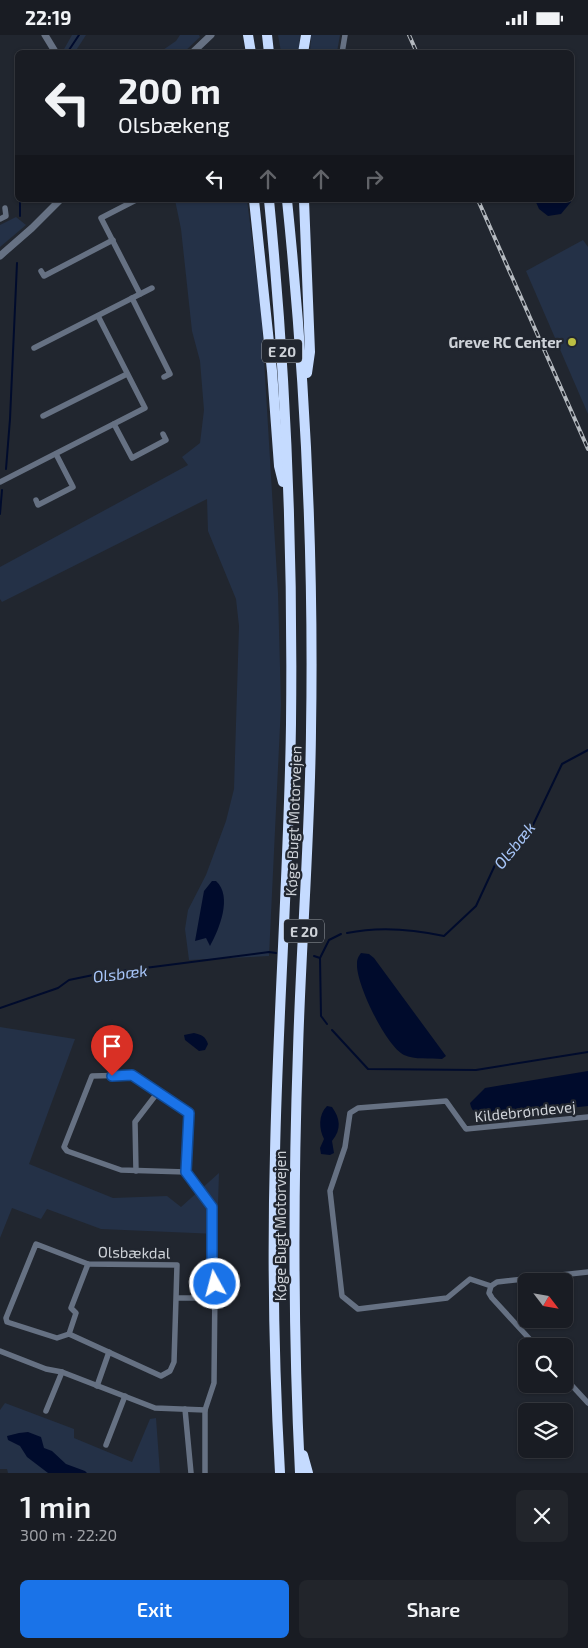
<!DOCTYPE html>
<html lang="en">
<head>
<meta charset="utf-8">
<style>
	:root { --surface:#191c23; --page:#22252b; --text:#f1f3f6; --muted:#9fa1a6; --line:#373a41; --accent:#1a73e8 }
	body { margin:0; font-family:"Exo 2",sans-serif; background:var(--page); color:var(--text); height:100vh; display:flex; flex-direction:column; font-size:19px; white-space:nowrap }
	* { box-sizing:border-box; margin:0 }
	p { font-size:16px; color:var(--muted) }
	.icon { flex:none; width:28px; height:28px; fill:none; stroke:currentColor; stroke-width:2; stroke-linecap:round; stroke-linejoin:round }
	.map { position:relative; height:1438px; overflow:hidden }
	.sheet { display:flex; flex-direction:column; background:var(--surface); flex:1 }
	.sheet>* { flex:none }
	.top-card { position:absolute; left:15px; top:15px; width:559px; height:152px; border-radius:8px; box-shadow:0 1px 4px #0004,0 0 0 1px var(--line); background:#191c23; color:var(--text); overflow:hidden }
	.needle { width:32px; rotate:121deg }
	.tools { position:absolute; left:518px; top:1238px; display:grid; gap:10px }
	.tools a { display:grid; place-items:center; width:55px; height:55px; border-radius:8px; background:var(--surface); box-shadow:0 1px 4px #0004,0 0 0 1px var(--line); font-size:25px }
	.pin { position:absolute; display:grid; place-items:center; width:42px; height:42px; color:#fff; margin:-51px -21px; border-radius:50% 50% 50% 0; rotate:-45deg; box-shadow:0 0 5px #0007 }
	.pin .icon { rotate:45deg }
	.me { position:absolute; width:55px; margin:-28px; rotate:353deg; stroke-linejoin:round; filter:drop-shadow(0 0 4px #0008) }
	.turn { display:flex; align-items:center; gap:18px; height:105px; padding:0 20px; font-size:22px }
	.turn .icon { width:65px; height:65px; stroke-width:2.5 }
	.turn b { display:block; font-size:35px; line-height:42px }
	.lanes { display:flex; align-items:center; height:48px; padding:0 20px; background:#0003; justify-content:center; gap:25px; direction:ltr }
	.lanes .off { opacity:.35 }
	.round { display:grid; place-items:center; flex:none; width:52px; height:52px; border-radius:8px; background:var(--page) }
	.summary { display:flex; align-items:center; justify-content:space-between; height:85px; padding:0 20px }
	h1 { font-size:30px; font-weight:600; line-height:38px }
	.primary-button { display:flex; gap:10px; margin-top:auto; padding:10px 20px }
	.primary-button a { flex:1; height:58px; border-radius:8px; background:var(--accent); color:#fff; font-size:20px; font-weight:600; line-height:58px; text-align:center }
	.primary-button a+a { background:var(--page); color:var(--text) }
	.status { display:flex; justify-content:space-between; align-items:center; height:35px; padding:0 25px; background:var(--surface); direction:ltr }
	.status svg { height:14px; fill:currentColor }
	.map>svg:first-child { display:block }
</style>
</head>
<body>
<div class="status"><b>22:19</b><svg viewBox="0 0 49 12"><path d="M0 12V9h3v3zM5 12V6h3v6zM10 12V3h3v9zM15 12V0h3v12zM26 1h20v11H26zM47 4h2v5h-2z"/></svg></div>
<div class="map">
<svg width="588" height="1438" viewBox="0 0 588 1438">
	<rect width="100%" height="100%" fill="#21262f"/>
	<g fill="#243147">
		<path d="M72,0H86L75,17H65L63,16Z"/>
		<path d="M180,0H199L200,2L184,17H160L176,6Z"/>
		<path d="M278,0H300L299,17H281Z"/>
		<path d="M311,0H340L337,17L310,18Z"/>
		<path d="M175,165H247L261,274L278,558L281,670L269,921L189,925L185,894L188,875L206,840L226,786L234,754L239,591L236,564L208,496L207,464L2,567L0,564V532L188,430L182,422L200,408L204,375L200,326L192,296L181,194Z"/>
		<path d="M16,182L26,190L0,212V190Z"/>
		<path d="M583,205L588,212V379L526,236Z"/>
		<path d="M0,992L75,1004L29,1129L113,1163L167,1161L181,1172L219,1138L217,1199L101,1194L47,1174L41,1184L12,1173L0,1203Z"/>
		<path d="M5,1368L74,1394V1403L132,1427L150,1384L156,1383L160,1438H8L7,1434H0V1375Z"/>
	</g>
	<g fill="#000b2c">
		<path d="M535,165H571V167L561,179L548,181L539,174Z"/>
		<path d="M212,846H216C233,861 219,895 210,911L206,903L195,906L204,856Z"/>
		<path d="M361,918L369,919L374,923L446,1021L442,1024C431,1023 414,1025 404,1020C386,1011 356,949 357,929C357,924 358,922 361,918Z"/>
		<path d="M194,998C202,1000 205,1001 208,1009L205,1015L199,1016L185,1005L184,1000Z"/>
		<path d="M588,1036V1071L488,1082C479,1080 472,1079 470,1068L485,1053Z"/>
		<path d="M327,1071L332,1072C340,1083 342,1094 332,1106L334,1118L330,1120L321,1119L320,1113L324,1104C319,1094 318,1080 327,1071Z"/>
		<path d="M28,1397L41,1402L44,1413L52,1416L66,1429L85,1436L87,1438H48L27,1422L20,1411L8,1405L7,1401L19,1398Z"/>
	</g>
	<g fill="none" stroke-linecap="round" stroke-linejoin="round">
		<g stroke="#000b2c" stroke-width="2">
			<path d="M69,15L79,0"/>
			<path d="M18,115V116"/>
			<path d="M20,181V165"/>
			<path d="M6,434L10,384L17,228"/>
			<path d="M0,479L2,455"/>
			<path d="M347,898C380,891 412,894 444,901L476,871L495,830L532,792L562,729L588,715"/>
			<path d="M314,921L320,923L329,905L341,899"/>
			<path d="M320,923L321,981L327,989"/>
			<path d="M0,973L58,953L69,945L98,939L269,917L276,918"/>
			<path d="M332,995L368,1034L476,1035L588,1017"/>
		</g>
		<g stroke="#667183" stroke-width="5.5">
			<path d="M342,18L345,0"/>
			<path d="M136,165L101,183L140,259"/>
			<path d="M0,184L6,181L5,173"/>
			<path d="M41,236L44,241L113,205"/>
			<path d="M132,263L170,339L164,342"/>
			<path d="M34,313L152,253"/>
			<path d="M43,381L127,339"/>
			<path d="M114,389L132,423L166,405L163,399"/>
			<path d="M0,447L145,373L98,281"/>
			<path d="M36,465L38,470L73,452L56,419"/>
			<path d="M136,1136L135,1087L158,1057"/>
			<path d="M186,1137L189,1078L132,1040L92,1041L64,1112L67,1116L121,1135L186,1137L211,1172L212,1231L215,1249L214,1348L205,1375V1438"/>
			<path d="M491,1251L470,1244L447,1263L358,1274L342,1261L330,1156L345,1112L350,1078L358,1073L446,1066L466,1094L588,1082"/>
			<path d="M176,1263L177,1230L88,1229L36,1209L6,1283L7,1287L57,1303L69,1299L161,1341L170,1336L174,1327L176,1263H214"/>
			<path d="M69,1299L76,1278L71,1273L88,1229"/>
			<path d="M536,1311L492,1263L489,1258L491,1251L497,1247L588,1237"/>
			<path d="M0,1316L46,1334L62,1337L155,1373L205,1375"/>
			<path d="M564,1342L588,1368"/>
			<path d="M97,1351L109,1317"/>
			<path d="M185,1374L191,1438"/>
			<path d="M46,1376L62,1337"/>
			<path d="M106,1410L125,1361"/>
		</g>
		<g stroke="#667183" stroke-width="7">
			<path d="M45,0L56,18"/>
			<path d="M192,18L211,0"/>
			<path d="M0,221L32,193L60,165"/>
		</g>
		<g stroke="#c5dbff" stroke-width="10">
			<path d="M248,0L251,18"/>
			<path d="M267,0L269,18"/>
			<path d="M303,18L306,0"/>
			<path d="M254,165L272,336L279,431L283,447"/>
			<path d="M269,165C286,339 293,514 291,689C289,832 278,975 275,1118C272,1225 274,1331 280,1438"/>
			<path d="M287,165C305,341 314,518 311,696C310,802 301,909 298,1015C293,1156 293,1297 300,1438"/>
			<path d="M304,165L310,317L307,338"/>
			<path d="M303,1420L308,1438"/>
		</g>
		<defs>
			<g id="rail">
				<path d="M409,0L417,18"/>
				<path d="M478,165L588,414"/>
			</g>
		</defs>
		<use href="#rail" stroke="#b4b9bf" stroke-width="4"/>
		<use href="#rail" stroke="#21262f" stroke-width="2" stroke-dasharray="5.5" stroke-linecap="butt"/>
	</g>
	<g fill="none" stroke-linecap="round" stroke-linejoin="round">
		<defs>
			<path id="route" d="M112,1041L132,1040L189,1078L186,1137L212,1172V1231L215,1249"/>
		</defs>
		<use href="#route" stroke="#114b97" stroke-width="12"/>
		<use href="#route" stroke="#1a73e8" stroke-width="9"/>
	</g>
	<circle fill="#bcbf43" stroke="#21262f" stroke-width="2" cx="572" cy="307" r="5"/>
	<g text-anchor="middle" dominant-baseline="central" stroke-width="4.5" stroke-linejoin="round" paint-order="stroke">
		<g fill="#21262f" stroke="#9a9ea5" stroke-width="1">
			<rect x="262" y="304.5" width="40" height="23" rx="4"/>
			<rect x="284" y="884.5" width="40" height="23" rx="4"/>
		</g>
		<g font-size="14" font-weight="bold" fill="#ced2d8">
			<text x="282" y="316">E 20</text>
			<text x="304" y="896">E 20</text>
		</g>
		<g font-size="15" font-weight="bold" fill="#ced2d8" stroke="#21262f" text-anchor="end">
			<text x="562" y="307">Greve RC Center</text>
		</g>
		<g font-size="15" fill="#ced2d8" stroke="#21262f">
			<text transform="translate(293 786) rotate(-88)">Køge Bugt Motorvejen</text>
			<text transform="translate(525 1076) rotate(-6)">Kildebrøndevej</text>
			<text transform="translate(280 1191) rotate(-90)">Køge Bugt Motorvejen</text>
			<text transform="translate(134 1217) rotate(1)">Olsbækdal</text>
		</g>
		<g font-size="16" font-style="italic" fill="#a7c5f8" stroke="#21262f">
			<text transform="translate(514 810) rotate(-51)">Olsbæk</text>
			<text transform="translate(120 938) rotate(-7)">Olsbæk</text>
		</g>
	</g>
</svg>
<div class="tools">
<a><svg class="needle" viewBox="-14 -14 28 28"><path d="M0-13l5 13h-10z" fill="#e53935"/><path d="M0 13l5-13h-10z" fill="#9fa1a6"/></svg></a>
<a><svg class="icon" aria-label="search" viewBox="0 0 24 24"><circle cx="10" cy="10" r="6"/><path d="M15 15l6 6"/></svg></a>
<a><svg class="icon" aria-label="layers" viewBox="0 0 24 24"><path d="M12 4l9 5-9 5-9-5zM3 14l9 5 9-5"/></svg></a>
</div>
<div class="pin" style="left:112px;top:1041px;background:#d93025"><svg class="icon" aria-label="arrive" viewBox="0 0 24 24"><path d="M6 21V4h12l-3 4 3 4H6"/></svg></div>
<svg class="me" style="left:215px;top:1249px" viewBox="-20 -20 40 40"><circle r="17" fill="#1a73e8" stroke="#fff" stroke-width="3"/><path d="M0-11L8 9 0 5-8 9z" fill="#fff"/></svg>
<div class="top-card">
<div class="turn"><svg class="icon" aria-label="left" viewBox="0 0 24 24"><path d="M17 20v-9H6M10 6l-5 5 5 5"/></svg><div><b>200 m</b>Olsbækeng</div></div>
<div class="lanes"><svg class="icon" aria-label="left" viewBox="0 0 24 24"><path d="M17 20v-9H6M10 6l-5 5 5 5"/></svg><svg class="icon off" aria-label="ahead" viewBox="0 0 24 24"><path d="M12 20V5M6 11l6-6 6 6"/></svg><svg class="icon off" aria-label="ahead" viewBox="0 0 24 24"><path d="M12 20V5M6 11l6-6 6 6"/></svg><svg class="icon off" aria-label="right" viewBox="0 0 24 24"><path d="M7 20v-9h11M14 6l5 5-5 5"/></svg></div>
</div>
</div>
<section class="sheet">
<div class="summary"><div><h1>1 min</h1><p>300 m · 22:20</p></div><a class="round"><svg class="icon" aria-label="close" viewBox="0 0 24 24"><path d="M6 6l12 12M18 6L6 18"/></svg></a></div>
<div class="primary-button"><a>Exit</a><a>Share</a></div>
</section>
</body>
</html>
